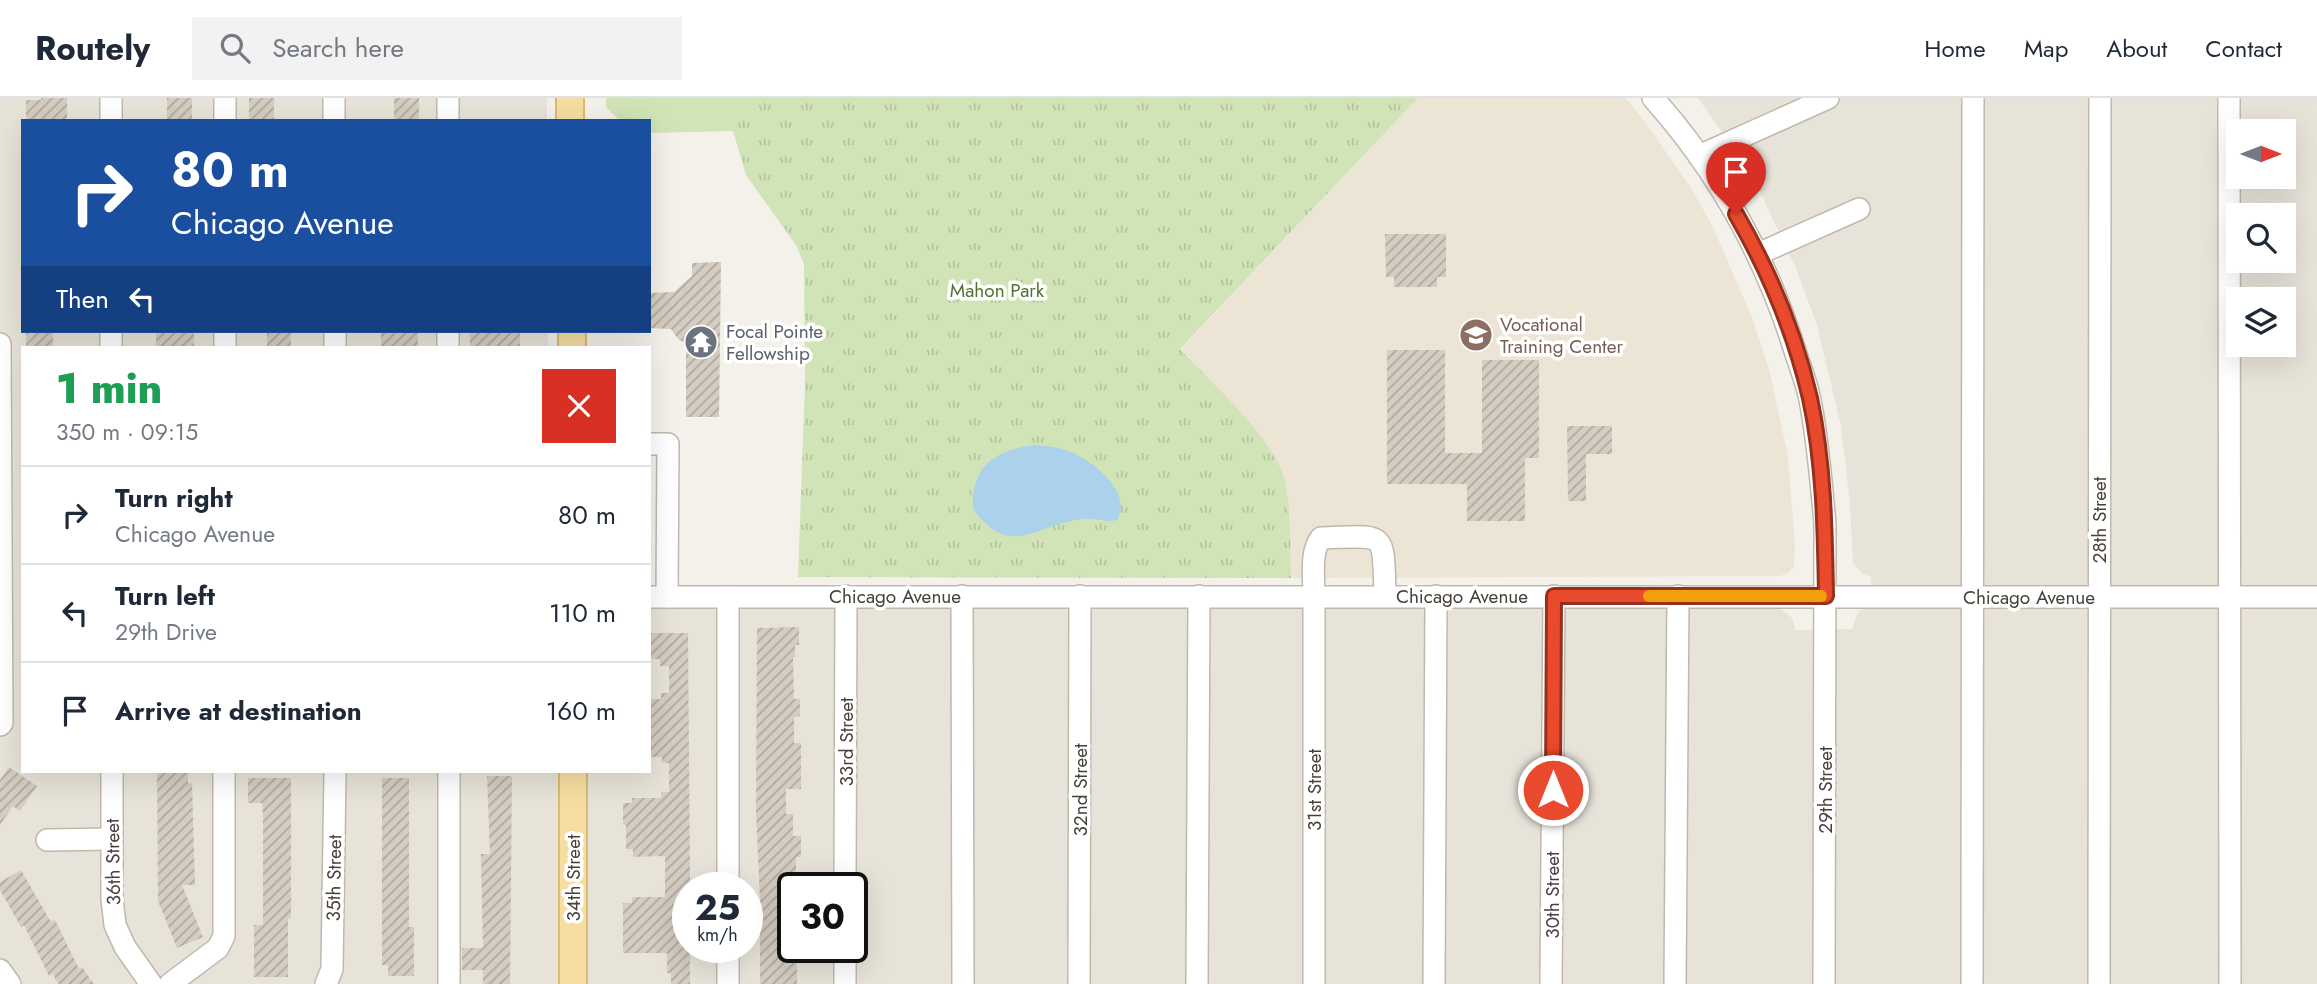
<!DOCTYPE html>
<html lang="en">
<head>
<meta charset="utf-8">
<style>
	:root { --surface:#fff; --page:#f2f2f3; --text:#1f2937; --muted:#747a83; --line:#e0e1e3 }
	body { margin:0; font-family:Jost,sans-serif; background:var(--page); color:var(--text); height:100vh; display:flex; flex-direction:column; font-size:26px; white-space:nowrap }
	* { box-sizing:border-box; margin:0 }
	p { font-size:23px; color:var(--muted) }
	.icon { flex:none; width:38px; height:38px; fill:none; stroke:currentColor; stroke-width:2; stroke-linecap:round; stroke-linejoin:round }
	.map { position:relative; flex:1; overflow:hidden }
	.drawer { position:absolute; left:21px; top:248px; width:630px; height:427px; display:flex; flex-direction:column; background:var(--surface); border-radius:0px; box-shadow:0 7px 28px #0002 }
	.drawer>* { flex:none }
	.banner { position:absolute; left:21px; top:21px; width:630px; height:214px; border-radius:0px; box-shadow:0 7px 28px #0002; background:#1a4fa0; color:#fff; overflow:hidden }
	.needle { width:46px; rotate:90deg }
	.controls { position:absolute; left:2226px; top:21px; display:grid; gap:14px }
	.controls a { display:grid; place-items:center; width:70px; height:70px; border-radius:0px; background:var(--surface); box-shadow:0 7px 28px #0002; font-size:35px }
	.speed { position:absolute; left:672px; top:774px; display:flex; gap:14px; font-size:35px; font-weight:700; text-align:center }
	.speed>* { display:grid; place-content:center; width:91px; height:91px; border-radius:50%; background:var(--surface); box-shadow:0 7px 28px #0002; line-height:1 }
	.speed small { font-size:18px; font-weight:400 }
	.speed .limit { border:4px solid #111; border-radius:10px; background:#fff; color:#111 }
	.pin { position:absolute; display:grid; place-items:center; width:60px; height:60px; color:#fff; margin:-72px -30px; border-radius:50% 50% 50% 0; rotate:-45deg; box-shadow:0 0 7px #0007 }
	.pin .icon { rotate:45deg }
	.me { position:absolute; width:77px; margin:-38px; rotate:0deg; stroke-linejoin:round; filter:drop-shadow(0 0 5px #0008) }
	.turn { display:flex; align-items:center; gap:24px; height:147px; padding:0 35px; font-size:32px }
	.turn .icon { width:91px; height:91px; stroke-width:2.5 }
	.turn b { display:block; font-size:49px; line-height:60px }
	.then { display:flex; align-items:center; height:66px; padding:0 35px; background:#0003; gap:14px; font-size:26px }
	.round { display:grid; place-items:center; flex:none; width:74px; height:74px; border-radius:0px; background:var(--page) }
	.head { display:flex; align-items:center; justify-content:space-between; height:119px; padding:0 35px }
	h1 { font-size:42px; font-weight:800; line-height:52px; color:#1e9e55 }
	ul { padding:0; list-style:none }
	li { display:flex; align-items:center; gap:21px; height:98px; padding:0 35px; border-top:2px solid var(--line) }
	li div { flex:1 }
	li b { display:block; font-size:26px }
	li em { font-style:normal }
	header { display:flex; align-items:center; gap:42px; box-sizing:border-box; height:98px; padding:0 35px; background:var(--surface); border-bottom:2px solid var(--line) }
	header strong { font-size:33px }
	nav { display:flex; gap:38px; margin-inline-start:auto; font-size:24px }
	.search { width:490px; height:63px; background:var(--page); display:flex; align-items:center; gap:18px; box-sizing:border-box; padding:0 24px; border-radius:0px; color:var(--muted); font-size:26px }
	.map>svg:first-child { display:block }
</style>
</head>
<body>
<header>
<strong>Routely</strong>
<div class="search"><svg class="icon" aria-label="search" viewBox="0 0 24 24"><circle cx="10" cy="10" r="6"/><path d="M15 15l6 6"/></svg>Search here</div>
<nav><a>Home</a><a>Map</a><a>About</a><a>Contact</a></nav>
</header>
<div class="map">
<svg width="2317" height="886" viewBox="0 0 2317 886">
	<defs>
		<pattern id="park-tufts" width="24" height="20" patternUnits="userSpaceOnUse" patternTransform="scale(1.75)"><rect width="24" height="20" fill="#d0e4b7"/><path d="M3 7l-1-3M5 7V3M7 7l1-3M15 17l-1-3M17 17v-4M19 17l1-3" fill="none" stroke="#b4c59e"/></pattern>
		<pattern id="building-hatch" width="6" height="6" patternUnits="userSpaceOnUse" patternTransform="scale(1.75)"><rect width="6" height="6" fill="#d5cdc1"/><path d="M-1 1l2-2M0 6l6-6M5 7l2-2" fill="none" stroke="#afa89e"/></pattern>
	</defs>
	<rect width="100%" height="100%" fill="#f4f1ea"/>
	<path fill="#e7e3d9" fill-rule="evenodd" d="M0,0H547V23H23V233H548V250H23V674H649V511H1781L1792,520L1795,532L1852,531L1857,516L1860,512L1872,509L1871,479L1863,476L1853,465L1850,406L1841,328L1817,227L1795,168L1761,96L1732,48L1698,0H2317V886H0ZM2238,33H2284V79H2238ZM2238,117H2284V163H2238ZM2238,201H2284V247H2238ZM688,789H747V849H688ZM793,789H852V849H793Z"/>
	<path fill="#ece5d5" d="M1418,0H1625L1643,21L1691,90L1712,127L1753,222L1770,275L1788,359L1795,448L1794,468L1788,475L1780,478L1291,480L1290,418L1282,375L1275,359L1250,327L1180,252Z"/>
	<path fill="#d0e4b7" d="M606,0H733V33L649,35V23H620L606,9Z"/>
	<path fill="url(#park-tufts)" d="M733,0H1418L1180,251C1209,283 1271,337 1283,377C1292,410 1290,446 1291,480L798,479L805,285L804,166L796,147L746,77L733,33Z"/>
	<path fill="#acd1eb" d="M1035,347C1046,348 1058,349 1068,353C1091,361 1134,394 1117,422C1105,425 1095,420 1083,421C1035,426 1011,463 973,411C971,368 995,352 1035,347Z"/>
	<g fill="url(#building-hatch)">
		<path d="M41,0H67V23H26V2H41Z"/>
		<rect x="167" y="0" width="25" height="23"/>
		<rect x="249" y="0" width="25" height="23"/>
		<rect x="394" y="0" width="25" height="23"/>
		<path d="M1385,136H1446V179H1437V189H1394V179H1386Z"/>
		<path d="M721,164L719,319H686V246L678,241L671,231L649,230V195L674,194L692,178V165Z"/>
		<rect x="26" y="233" width="27" height="16"/>
		<rect x="156" y="233" width="38" height="17"/>
		<rect x="267" y="233" width="24" height="17"/>
		<rect x="381" y="233" width="37" height="17"/>
		<rect x="470" y="234" width="50" height="16"/>
		<path d="M1387,252H1445V355H1482V262H1539V360H1525V423H1467V386H1387Z"/>
		<path d="M1567,328H1612V356H1586V403H1568Z"/>
		<path d="M799,529V547H795V559H793L794,601H800V618L794,619V645H801V691H786V716H793V738H801V759H796V789H793V849H797V886H760V804L756,712L757,530Z"/>
		<path d="M649,535H688L690,776V789H688V849H690V886H671V875H667V855H623V805H632V799H665V758L633,759V751H626V727H623V705H632V700H661V694H669V665H662V659H649V601H661V595H669V568H660V561H649Z"/>
		<path d="M9,669L37,688L20,713L13,708L0,727V682Z"/>
		<path d="M157,674H188V685H192L195,787H182L203,839L177,850L158,803Z"/>
		<path d="M487,678H512L510,886H483V872H462V850H483L481,756H490Z"/>
		<path d="M248,680H291V820H288V879H254V827H263V720L262,705H248Z"/>
		<path d="M382,680H409V829H414V878H388V867H382Z"/>
		<path d="M21,772L51,824L55,822L79,871L82,869L94,886H58L53,876L49,878L24,827L21,829L0,792V784Z"/>
	</g>
	<g fill="none" stroke-linecap="round" stroke-linejoin="round">
		<defs>
			<g id="minor">
				<path d="M334,0V23"/>
				<path d="M448,0V23"/>
				<path d="M1653,0C1719,74 1767,162 1796,256C1801,271 1807,286 1810,302C1818,342 1821,384 1825,425L1824,886"/>
				<path d="M2229,0L2230,886"/>
				<path d="M111,23V0"/>
				<path d="M225,23V0"/>
				<path d="M1699,58L1828,0"/>
				<path d="M1758,156L1859,111"/>
				<path d="M111,233V250"/>
				<path d="M335,233V250"/>
				<path d="M448,233V250"/>
				<path d="M0,246L2,625L0,627"/>
				<path d="M225,250V233"/>
				<path d="M649,346H668L667,499"/>
				<path d="M962,498L963,886"/>
				<path d="M649,499H2317"/>
				<path d="M728,499V789"/>
				<path d="M112,674V801L115,827L125,849L151,886"/>
				<path d="M47,742L112,741"/>
				<path d="M845,789L846,498"/>
				<path d="M728,849V886"/>
				<path d="M0,872L10,886"/>
				<path d="M170,886L218,850L224,838V674"/>
				<path d="M326,886L332,871L335,674"/>
				<path d="M449,886V674"/>
				<path d="M845,886V849"/>
				<path d="M1079,886L1080,498"/>
				<path d="M1197,886L1199,498"/>
				<path d="M1314,886V498C1314,481 1310,453 1321,440C1388,438 1383,431 1385,498"/>
				<path d="M1434,886L1436,498"/>
				<path d="M1551,886L1554,498"/>
				<path d="M1675,886L1678,498"/>
				<path d="M1972,886L1973,0"/>
				<path d="M2099,886L2100,0"/>
			</g>
			<g id="major">
				<path d="M570,0V23"/>
				<path d="M572,233V250"/>
				<path d="M573,674V886"/>
			</g>
		</defs>
		<use href="#minor" stroke="#bfb9ad" stroke-width="24"/>
		<use href="#major" stroke="#dbbb71" stroke-width="30"/>
		<use href="#minor" stroke="#fff" stroke-width="21"/>
		<use href="#major" stroke="#f6dea1" stroke-width="26"/>
	</g>
	<g fill="none" stroke-linecap="round" stroke-linejoin="round">
		<defs>
			<path id="route" d="M1553,692L1554,498H1826C1825,433 1824,365 1810,300C1795,236 1769,173 1736,116"/>
		</defs>
		<use href="#route" stroke="#972f1d" stroke-width="18"/>
		<use href="#route" stroke="#e9492c" stroke-width="12"/>
		<path stroke="#f59e0b" stroke-width="12" d="M1649,498H1821"/>
	</g>
	<defs>
		<symbol id="school-disc" viewBox="-11 -11 22 22"><circle r="9.5" fill="#8d6e63" stroke="#fff"/><path d="M0-5L7-2L0 1L-7-2ZM-4 1L0 2.5L4 1V4Q0 6-4 4Z" fill="#fff"/></symbol>
		<symbol id="temple-disc" viewBox="-11 -11 22 22"><circle r="9.5" fill="#6b7280" stroke="#fff"/><path d="M0-6L5-2H3V0L6.5 2.5H4V6H1.5V3h-3V6H-4V2.5H-6.5L-3 0V-2H-5Z" fill="#fff"/></symbol>
	</defs>
	<g fill-rule="evenodd">
		<use href="#school-disc" x="1457" y="218" width="38" height="38"/>
		<use href="#temple-disc" x="682" y="225" width="38" height="38"/>
	</g>
	<g text-anchor="middle" dominant-baseline="central" stroke-width="7" stroke-linejoin="round" paint-order="stroke">
		<g font-size="19" fill="#4a7530" stroke="#fff">
			<text x="997" y="192">Mahon Park</text>
		</g>
		<g font-size="19" fill="#785e54" stroke="#fff" text-anchor="start">
			<text x="1500" y="226">Vocational<tspan x="1500" dy="22">Training Center</tspan></text>
		</g>
		<g font-size="19" fill="#5b616d" stroke="#fff" text-anchor="start">
			<text x="726" y="233">Focal Pointe<tspan x="726" dy="22">Fellowship</tspan></text>
		</g>
		<g font-size="19" fill="#474239" stroke="#fff">
			<text transform="translate(2099 422) rotate(-90)">28th Street</text>
			<text x="895" y="498">Chicago Avenue</text>
			<text x="1462" y="498">Chicago Avenue</text>
			<text x="2029" y="499">Chicago Avenue</text>
			<text transform="translate(846 644) rotate(-90)">33rd Street</text>
			<text transform="translate(1080 692) rotate(-90)">32nd Street</text>
			<text transform="translate(1314 692) rotate(-90)">31st Street</text>
			<text transform="translate(1825 692) rotate(-90)">29th Street</text>
			<text transform="translate(113 764) rotate(-91)">36th Street</text>
			<text transform="translate(334 780) rotate(-89)">35th Street</text>
			<text transform="translate(573 780) rotate(-90)">34th Street</text>
			<text transform="translate(1552 797) rotate(-90)">30th Street</text>
		</g>
	</g>
</svg>
<div class="controls">
<a><svg class="needle" viewBox="-14 -14 28 28"><path d="M0-13l5 13h-10z" fill="#e53935"/><path d="M0 13l5-13h-10z" fill="#747a83"/></svg></a>
<a><svg class="icon" aria-label="search" viewBox="0 0 24 24"><circle cx="10" cy="10" r="6"/><path d="M15 15l6 6"/></svg></a>
<a><svg class="icon" aria-label="layers" viewBox="0 0 24 24"><path d="M12 4l9 5-9 5-9-5zM3 14l9 5 9-5"/></svg></a>
</div>
<div class="speed"><div>25<small>km/h</small></div><div class="limit">30</div></div>
<div class="pin" style="left:1736px;top:116px;background:#d93025"><svg class="icon" aria-label="arrive" viewBox="0 0 24 24"><path d="M6 21V4h12l-3 4 3 4H6"/></svg></div>
<svg class="me" style="left:1553px;top:692px" viewBox="-20 -20 40 40"><circle r="17" fill="#e9492c" stroke="#fff" stroke-width="3"/><path d="M0-11L8 9 0 5-8 9z" fill="#fff"/></svg>
<div class="banner">
<div class="turn"><svg class="icon" aria-label="right" viewBox="0 0 24 24"><path d="M7 20v-9h11M14 6l5 5-5 5"/></svg><div><b>80 m</b>Chicago Avenue</div></div>
<div class="then">Then<svg class="icon" aria-label="left" viewBox="0 0 24 24"><path d="M17 20v-9H6M10 6l-5 5 5 5"/></svg></div>
</div>
<section class="drawer">
<div class="head"><div><h1>1 min</h1><p>350 m · 09:15</p></div><a class="round" style="background:#d93025;color:#fff"><svg class="icon" aria-label="close" viewBox="0 0 24 24"><path d="M6 6l12 12M18 6L6 18"/></svg></a></div>
<ul>
<li><svg class="icon" aria-label="right" viewBox="0 0 24 24"><path d="M7 20v-9h11M14 6l5 5-5 5"/></svg><div><b>Turn right</b><p>Chicago Avenue</p></div><em>80 m</em></li>
<li><svg class="icon" aria-label="left" viewBox="0 0 24 24"><path d="M17 20v-9H6M10 6l-5 5 5 5"/></svg><div><b>Turn left</b><p>29th Drive</p></div><em>110 m</em></li>
<li><svg class="icon" aria-label="arrive" viewBox="0 0 24 24"><path d="M6 21V4h12l-3 4 3 4H6"/></svg><div><b>Arrive at destination</b></div><em>160 m</em></li>
</ul>
</section>
</div>
</body>
</html>
